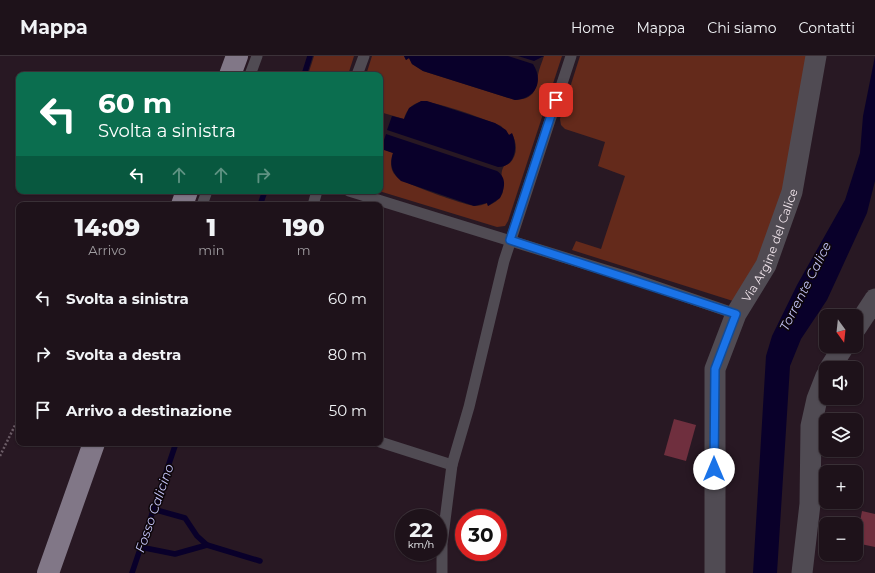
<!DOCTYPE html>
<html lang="it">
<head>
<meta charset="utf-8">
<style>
	:root { --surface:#1e121a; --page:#2b2027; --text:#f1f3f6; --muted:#a19ea2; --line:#3c3239 }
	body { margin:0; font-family:Montserrat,sans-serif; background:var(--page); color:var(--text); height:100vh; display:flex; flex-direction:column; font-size:15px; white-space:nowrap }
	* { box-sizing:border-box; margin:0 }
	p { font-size:13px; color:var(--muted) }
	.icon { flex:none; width:22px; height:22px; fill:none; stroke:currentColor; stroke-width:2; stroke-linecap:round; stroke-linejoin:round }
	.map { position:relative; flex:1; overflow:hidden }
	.sheet { position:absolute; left:16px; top:146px; width:367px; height:244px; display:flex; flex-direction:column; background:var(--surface); border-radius:8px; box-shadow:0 1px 3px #0004,0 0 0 1px var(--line) }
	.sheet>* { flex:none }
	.banner { position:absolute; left:16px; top:16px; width:367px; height:122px; border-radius:8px; box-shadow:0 1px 3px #0004,0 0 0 1px var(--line); background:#0b6e4f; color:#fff; overflow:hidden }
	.needle { width:26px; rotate:165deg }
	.fabs { position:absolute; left:819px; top:253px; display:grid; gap:8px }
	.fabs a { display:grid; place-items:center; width:44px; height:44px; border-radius:8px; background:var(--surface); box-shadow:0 1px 3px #0004,0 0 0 1px var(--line); font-size:20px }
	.speed { position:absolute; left:395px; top:453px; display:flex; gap:8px; font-size:20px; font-weight:700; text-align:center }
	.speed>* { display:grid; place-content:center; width:52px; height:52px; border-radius:50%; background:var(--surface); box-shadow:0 1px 3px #0004,0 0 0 1px var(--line); line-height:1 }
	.speed small { font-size:10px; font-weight:400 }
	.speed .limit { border:6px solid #d22; background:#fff; color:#111 }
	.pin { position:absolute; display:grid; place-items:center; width:34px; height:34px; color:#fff; margin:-17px; border-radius:8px; box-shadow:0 2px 6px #0006 }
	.me { position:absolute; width:44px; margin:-22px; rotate:0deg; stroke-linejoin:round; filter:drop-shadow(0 0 3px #0008) }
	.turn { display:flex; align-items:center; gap:14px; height:84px; padding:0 16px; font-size:18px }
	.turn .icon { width:52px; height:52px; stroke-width:2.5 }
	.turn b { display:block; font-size:28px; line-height:34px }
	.lanes { display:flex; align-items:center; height:38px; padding:0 16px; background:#0003; justify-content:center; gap:20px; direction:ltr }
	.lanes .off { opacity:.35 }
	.eta { display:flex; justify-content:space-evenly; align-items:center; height:68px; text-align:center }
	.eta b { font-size:24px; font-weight:800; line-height:28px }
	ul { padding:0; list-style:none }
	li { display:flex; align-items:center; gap:12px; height:56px; padding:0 16px }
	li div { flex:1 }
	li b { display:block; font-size:15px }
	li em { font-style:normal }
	header { display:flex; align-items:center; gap:24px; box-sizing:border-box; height:56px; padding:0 20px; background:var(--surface); border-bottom:1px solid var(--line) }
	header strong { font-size:19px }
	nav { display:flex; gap:22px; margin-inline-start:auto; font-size:14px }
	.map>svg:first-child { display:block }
</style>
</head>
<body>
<header>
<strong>Mappa</strong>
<nav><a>Home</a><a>Mappa</a><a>Chi siamo</a><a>Contatti</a></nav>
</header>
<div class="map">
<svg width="875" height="517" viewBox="0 0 875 517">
	<rect width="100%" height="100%" fill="#281823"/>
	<g fill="#642a1b">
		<path d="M314,0H354L348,19H308Z"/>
		<path d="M372,0H404L406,4L409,2L412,8L423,15L515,44C534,43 536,35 538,19C539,13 542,6 544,0H562L508,165L505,170L497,171L379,135L380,92L393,97C391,105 389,113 396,120C401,127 465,149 475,150C479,150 483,149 487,147L488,150C516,137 495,124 504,110C506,109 508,108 510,107C518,98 517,87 512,78L509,79L501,70C488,64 431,43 420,46C411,48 406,55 404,63L380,56V19H366Z"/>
		<path d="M580,0H813L800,69L766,195L733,245L572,194L576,185L601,193L625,120L598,110L605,86L565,73L561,69L560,63Z"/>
	</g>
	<g fill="#09002a">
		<path d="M404,0H508L533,8C544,25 536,43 515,44L423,15L412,8L409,2L406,4Z"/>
		<path d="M518,0H544L534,5Z"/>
		<path d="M875,0V125L867,157L827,244L801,283L790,310L777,517H753L766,300L772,280L797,229L845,144L860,97L863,60Z"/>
		<path d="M421,45H427L495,67L506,74L509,79L512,77C518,90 516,111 498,111L387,74L392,60L404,63L409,52Z"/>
		<path d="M386,78L497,115C507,122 505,132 500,142L488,150L487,147L474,150L401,125C392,117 389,108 393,97L381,93Z"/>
	</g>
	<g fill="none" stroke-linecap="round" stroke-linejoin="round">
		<g stroke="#09002a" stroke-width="5.5">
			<path d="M304,19L310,0"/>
			<path d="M260,149L265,135"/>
			<path d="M153,453L185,462L197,480L207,489"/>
			<path d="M140,491L175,498L207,489L260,505"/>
			<path d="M132,517L176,387"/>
		</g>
	</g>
	<g fill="#6f2f3e">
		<path d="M674,363L696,369L686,405L664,399Z"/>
		<path d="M862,455L875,458V491L856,487Z"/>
	</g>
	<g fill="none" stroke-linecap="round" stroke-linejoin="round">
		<path stroke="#6b5c66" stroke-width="2.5" stroke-dasharray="2 2" stroke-linecap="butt" d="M0,400L19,361"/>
		<g stroke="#504b53" stroke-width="11">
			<path d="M250,19L257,0"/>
			<path d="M357,19L364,0"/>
			<path d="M349,135L631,222L736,258"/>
			<path d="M202,149L207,135"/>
			<path d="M313,149L317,135"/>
			<path d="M380,386L452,409"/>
			<path d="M442,517V488L452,409L469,351L504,205L571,0"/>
		</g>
		<g stroke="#504b53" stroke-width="21">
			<path d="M856,272L875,243"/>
			<path d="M830,312L844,290"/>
			<path id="s1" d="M715,517V313L736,258L766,209L792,136L816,0"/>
			<path d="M802,517L810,448L811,370L817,343L826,320"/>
		</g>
		<g stroke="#817787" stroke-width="22">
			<path d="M230,19L237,0"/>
			<path d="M182,149L187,135"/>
			<path d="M48,517L94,387"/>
		</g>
	</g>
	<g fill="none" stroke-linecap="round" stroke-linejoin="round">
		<defs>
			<path id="route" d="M556,44L510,184L736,258L715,313L714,413"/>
		</defs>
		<use href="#route" stroke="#114b97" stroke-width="10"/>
		<use href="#route" stroke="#1a73e8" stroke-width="7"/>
	</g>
	<g text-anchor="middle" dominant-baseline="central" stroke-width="3" stroke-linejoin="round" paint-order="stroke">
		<g font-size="12" fill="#efe3ea" stroke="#0d060a">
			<text stroke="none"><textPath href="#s1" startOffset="340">Via Argine del Calice</textPath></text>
		</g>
		<g font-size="13" font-style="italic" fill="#c2c1f5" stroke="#0d060a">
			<text transform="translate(805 230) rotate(-63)">Torrente Calice</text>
			<text transform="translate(154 452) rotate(-71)">Fosso Calicino</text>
		</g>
	</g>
</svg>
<div class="fabs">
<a><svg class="needle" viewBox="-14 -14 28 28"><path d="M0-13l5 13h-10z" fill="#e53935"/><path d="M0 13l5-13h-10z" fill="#a19ea2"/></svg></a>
<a><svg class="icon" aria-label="sound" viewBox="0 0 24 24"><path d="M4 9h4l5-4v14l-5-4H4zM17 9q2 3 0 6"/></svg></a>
<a><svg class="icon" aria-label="layers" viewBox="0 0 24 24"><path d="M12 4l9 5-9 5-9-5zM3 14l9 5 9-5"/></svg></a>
<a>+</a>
<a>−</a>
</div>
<div class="speed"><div>22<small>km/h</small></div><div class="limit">30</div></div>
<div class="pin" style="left:556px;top:44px;background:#d93025"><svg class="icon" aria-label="arrive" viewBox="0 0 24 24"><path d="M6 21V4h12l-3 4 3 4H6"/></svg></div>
<svg class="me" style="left:714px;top:413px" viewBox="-20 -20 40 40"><circle r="19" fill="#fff"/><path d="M0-13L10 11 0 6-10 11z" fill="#1a73e8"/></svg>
<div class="banner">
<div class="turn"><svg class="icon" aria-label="left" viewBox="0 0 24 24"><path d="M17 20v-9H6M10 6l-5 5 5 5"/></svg><div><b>60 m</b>Svolta a sinistra</div></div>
<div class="lanes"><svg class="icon" aria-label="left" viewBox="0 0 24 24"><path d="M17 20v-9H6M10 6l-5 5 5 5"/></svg><svg class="icon off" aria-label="ahead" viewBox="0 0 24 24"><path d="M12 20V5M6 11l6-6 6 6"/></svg><svg class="icon off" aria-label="ahead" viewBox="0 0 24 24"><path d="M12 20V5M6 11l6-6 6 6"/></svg><svg class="icon off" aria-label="right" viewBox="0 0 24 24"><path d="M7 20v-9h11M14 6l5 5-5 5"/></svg></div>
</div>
<section class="sheet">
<div class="eta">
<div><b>14:09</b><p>Arrivo</p></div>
<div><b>1</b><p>min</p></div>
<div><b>190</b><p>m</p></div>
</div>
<ul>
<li><svg class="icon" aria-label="left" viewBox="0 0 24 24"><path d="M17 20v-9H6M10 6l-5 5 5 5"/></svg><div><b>Svolta a sinistra</b></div><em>60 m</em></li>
<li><svg class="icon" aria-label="right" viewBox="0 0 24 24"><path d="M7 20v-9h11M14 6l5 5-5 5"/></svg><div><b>Svolta a destra</b></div><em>80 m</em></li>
<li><svg class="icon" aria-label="arrive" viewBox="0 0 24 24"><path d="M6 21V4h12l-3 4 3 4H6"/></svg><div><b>Arrivo a destinazione</b></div><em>50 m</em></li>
</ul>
</section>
</div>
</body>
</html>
